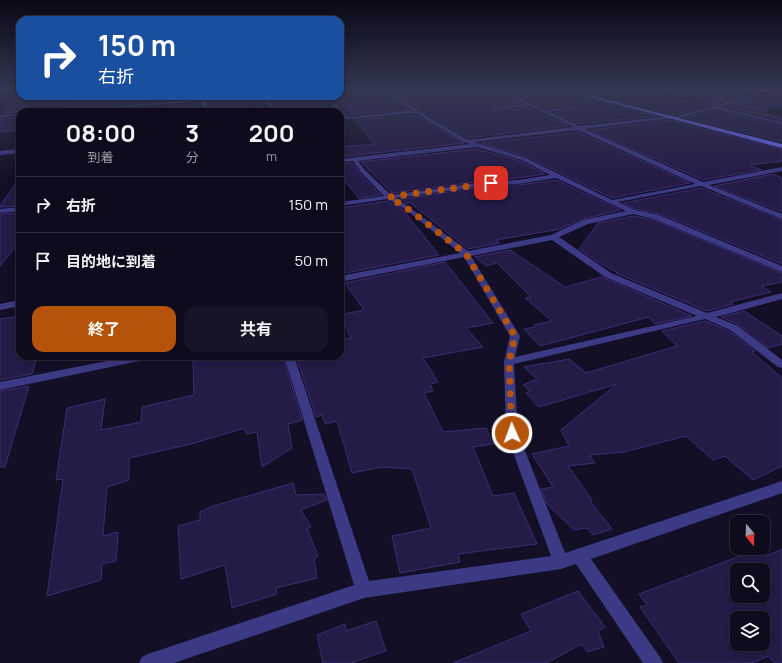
<!DOCTYPE html>
<html lang="ja">
<head>
<meta charset="utf-8">
<style>
	:root { --surface:#0e0b1c; --page:#171425; --text:#f1f3f6; --muted:#9b9ba3; --line:#2e2b3b; --accent:#b45309 }
	body { margin:0; font-family:Manrope,"Noto Sans JP",sans-serif; background:var(--page); color:var(--text); height:100vh; display:flex; flex-direction:column; font-size:15px; white-space:nowrap }
	* { box-sizing:border-box; margin:0 }
	p { font-size:13px; color:var(--muted) }
	.icon { flex:none; width:22px; height:22px; fill:none; stroke:currentColor; stroke-width:2; stroke-linecap:round; stroke-linejoin:round }
	.map { position:relative; flex:1; overflow:hidden }
	.panel { position:absolute; left:16px; top:108px; width:328px; height:252px; display:flex; flex-direction:column; background:var(--surface); border-radius:12px; box-shadow:0 2px 10px #0003,0 0 0 1px var(--line) }
	.panel>* { flex:none }
	.guide { position:absolute; left:16px; top:16px; width:328px; height:84px; border-radius:12px; box-shadow:0 2px 10px #0003,0 0 0 1px var(--line); background:#1a4fa0; color:#fff; overflow:hidden }
	.needle { width:26px; rotate:161deg }
	.tools { position:absolute; left:730px; top:515px; display:grid; gap:8px }
	.tools a { display:grid; place-items:center; width:40px; height:40px; border-radius:8px; background:var(--surface); box-shadow:0 2px 10px #0003,0 0 0 1px var(--line); font-size:20px }
	.pin { position:absolute; display:grid; place-items:center; width:34px; height:34px; color:#fff; margin:-17px; border-radius:8px; box-shadow:0 2px 6px #0006 }
	.me { position:absolute; width:44px; margin:-22px; rotate:358deg; stroke-linejoin:round; filter:drop-shadow(0 0 3px #0008) }
	.turn { display:flex; align-items:center; gap:14px; height:84px; padding:0 16px; font-size:18px }
	.turn .icon { width:52px; height:52px; stroke-width:2.5 }
	.turn b { display:block; font-size:28px; line-height:34px }
	.eta { display:flex; justify-content:space-evenly; align-items:center; height:68px; text-align:center }
	.eta b { font-size:24px; font-weight:700; line-height:28px }
	.primary-button { display:flex; gap:8px; margin-top:auto; padding:8px 16px }
	.primary-button a { flex:1; height:46px; border-radius:12px; background:var(--accent); color:#fff; font-size:16px; font-weight:700; line-height:46px; text-align:center }
	.primary-button a+a { background:var(--page); color:var(--text) }
	ul { padding:0; list-style:none }
	li { display:flex; align-items:center; gap:12px; height:56px; padding:0 16px; border-top:1px solid var(--line) }
	li div { flex:1 }
	li b { display:block; font-size:15px }
	li em { font-style:normal }
	.map>svg:first-child { display:block }
</style>
</head>
<body>
<div class="map">
<svg width="782" height="663" viewBox="0 0 782 663">
	<rect width="100%" height="100%" fill="#130f26"/>
	<g fill="none" stroke-linecap="round" stroke-linejoin="round">
		<path fill="#0a1f44" fill-rule="evenodd" d="M724,88H736L782,99V109L724,95L722,91Z"/>
	</g>
	<g fill="#241b47" stroke="#3b2d73" fill-rule="evenodd">
		<path d="M356,88H379L408,109L351,115L335,96H370L354,90Z"/>
		<path d="M408,88H491V89L520,103L493,107L490,111L530,108L568,126L468,138L431,117L393,91L405,90Z"/>
		<path d="M499,88H554L555,89L656,116L580,124L554,113L573,110L576,106L544,108Z"/>
		<path d="M564,88H623L703,106L696,98L720,103L674,115Z"/>
		<path d="M20,90V96H72L63,108L2,113Z"/>
		<path d="M690,90L782,94V105L769,109L743,103L753,100V96L731,100L692,93Z"/>
		<path d="M731,106L782,118V120L726,107Z"/>
		<path d="M714,111L782,125V142L685,118Z"/>
		<path d="M415,115L464,143L340,157V147L374,144L355,120Z"/>
		<path d="M20,117V130L0,132V118Z"/>
		<path d="M670,120L782,149V161L750,165L761,170L703,180L590,130Z"/>
		<path d="M578,132L690,183L612,198L527,157L481,143Z"/>
		<path d="M477,149L521,161L545,174L518,178L491,180L392,193L361,162Z"/>
		<path d="M352,163L359,172L381,195L359,198L340,175V164Z"/>
		<path d="M773,174L782,178V212L714,186Z"/>
		<path d="M20,177V206L0,207V206Z"/>
		<path d="M556,180L621,210L583,219L560,229L496,240L500,243L468,249L409,202L407,204L400,199L491,186L518,185Z"/>
		<path d="M701,188L782,220V264L660,214L635,209L623,203Z"/>
		<path d="M388,201L404,211L439,255L340,274V208Z"/>
		<path d="M20,213V241L0,266V214Z"/>
		<path d="M633,216L654,220L782,273V282L761,286L771,292L730,302L733,304L707,311L616,273H618L598,262L579,249L598,223Z"/>
		<path d="M510,250L565,287L602,277L692,316L655,324L649,317L540,346L524,329L535,327L534,325L552,321L525,298L531,297L497,263L486,266L475,257Z"/>
		<path d="M445,262L493,323L466,328L483,347L423,358L438,382L430,384L433,391L424,393L443,432L486,428L493,444L473,447L493,496L514,493L537,544L458,554L460,562L400,573L392,536L431,528L412,469L382,467L352,473L337,421L325,424L322,415L316,417L296,356H340V340L351,338L340,315L364,310L345,283Z"/>
		<path d="M744,311L782,336V344L768,348L739,325L721,317Z"/>
		<path d="M20,316V356H37L32,374L0,380V319Z"/>
		<path d="M705,321L729,331L755,351L752,352L782,378V466L753,480L725,456L713,460L686,436L624,452L590,455L595,463L568,466L592,500L590,501L612,529L593,535L587,528L574,530L547,504L541,489L553,487L532,454L569,446L561,430L617,384L539,407L526,393L530,391L523,385L537,379L524,367L569,359L586,373L677,346L662,331Z"/>
		<path d="M202,356H283L302,420L288,424L292,448L262,467L257,432L246,434L245,428L191,444L129,458V480L107,487L103,536L118,532L116,561L102,564L101,580L47,596L63,479L56,480L67,408L105,399L101,430L141,422L142,407L194,395L193,358Z"/>
		<path d="M29,386L5,467H0V391Z"/>
		<path d="M293,483L296,495L324,494L327,500L301,510L311,527L307,529L318,556L314,558L317,578L276,588L277,594L232,608L225,565L181,579L178,526L200,520V512L213,506Z"/>
		<path d="M759,549L766,556L782,549V663H774L769,656L751,663H679L640,607L647,605L639,594ZM737,570H763V596H737ZM737,618H763V644H737Z"/>
		<path d="M578,591L605,627L598,631L604,647L587,652L582,644L546,663H453L531,631L521,614Z"/>
		<path d="M376,621L386,651L351,663H323L317,635L345,624L346,631Z"/>
	</g>
	<g fill="none" stroke-linecap="round" stroke-linejoin="round">
		<g fill="#3d3a85" fill-rule="evenodd">
			<path d="M0,88H20V89L0,90Z"/>
			<path d="M340,88H355L340,90Z"/>
			<path d="M380,88H407L405,89L388,90L430,118L468,140L573,127L530,106L491,110L493,108L525,104L492,88H496L544,110L575,107L573,109L549,112L580,126L671,116L673,117L726,103L662,89L660,88L731,102L752,97V99L736,103L768,110V112L731,104L720,107L782,122V124L714,109L675,119L673,118L585,129L703,182L782,167V171L709,185L782,214V219L701,186L618,202L635,210L659,215L782,266V272L654,219L633,214L588,224L559,237L611,273L707,313L782,293V299L716,317L738,326L782,360V368L778,367L730,330L705,319L514,364L518,433L565,553L782,481V493L591,559L660,657L663,663H643L576,564L561,569L364,598L174,663H139L142,657L148,654L354,585L284,356H294L369,581L551,556L506,433L504,362L510,336L464,257L340,282V276L460,253L409,212L388,199L340,206V202L384,196L360,171L353,161L340,163V159L470,144L462,141L415,113L340,120V118L344,117L332,106V104H336L349,117L412,110ZM578,130L695,184L612,200L526,158L474,142ZM477,147L522,160L550,175L518,180L491,181L391,195L364,169L358,161ZM556,178L626,211L583,220L551,235L468,251L413,210L396,198L491,185L518,184ZM552,240L605,277L697,316L515,357L520,336L471,256Z"/>
			<path d="M200,96H204L205,98L252,96L206,101L209,112H205L201,101L66,112H47L201,99Z"/>
			<path d="M260,96H264L277,112H273Z"/>
			<path d="M20,113V115L0,117V115Z"/>
			<path d="M20,149V153L0,155V151Z"/>
			<path d="M20,207V211L0,213V209Z"/>
			<path d="M20,300V306L0,310V304Z"/>
			<path d="M132,356H154L149,359L0,390V382Z"/>
		</g>
		<path fill="#6f6bff" fill-rule="evenodd" d="M555,88H560L782,144V148Z"/>
		<path fill="#c25bff" fill-rule="evenodd" d="M705,88L782,90V92L707,89Z"/>
	</g>
	<linearGradient id="sky" x2="0" y2="1"><stop stop-color="#0a0815"/><stop offset="0.49" stop-color="#333752"/><stop offset="1" stop-color="#333752" stop-opacity="0"/></linearGradient>
	<rect width="782" height="180" fill="url(#sky)"/>
	<g fill="none" stroke-linecap="round" stroke-linejoin="round">
		<path stroke="#b45309" stroke-width="7" stroke-dasharray="0 12.6" d="M491,183L389,197L411,211L466,254L515,336L509,362L512,433"/>
	</g>
</svg>
<div class="tools">
<a><svg class="needle" viewBox="-14 -14 28 28"><path d="M0-13l5 13h-10z" fill="#e53935"/><path d="M0 13l5-13h-10z" fill="#9b9ba3"/></svg></a>
<a><svg class="icon" aria-label="search" viewBox="0 0 24 24"><circle cx="10" cy="10" r="6"/><path d="M15 15l6 6"/></svg></a>
<a><svg class="icon" aria-label="layers" viewBox="0 0 24 24"><path d="M12 4l9 5-9 5-9-5zM3 14l9 5 9-5"/></svg></a>
</div>
<div class="pin" style="left:491px;top:183px;background:#d93025"><svg class="icon" aria-label="arrive" viewBox="0 0 24 24"><path d="M6 21V4h12l-3 4 3 4H6"/></svg></div>
<svg class="me" style="left:512px;top:433px" viewBox="-20 -20 40 40"><circle r="17" fill="#b45309" stroke="#fff" stroke-width="3"/><path d="M0-11L8 9 0 5-8 9z" fill="#fff"/></svg>
<div class="guide">
<div class="turn"><svg class="icon" aria-label="right" viewBox="0 0 24 24"><path d="M7 20v-9h11M14 6l5 5-5 5"/></svg><div><b>150 m</b>右折</div></div>
</div>
<section class="panel">
<div class="eta">
<div><b>08:00</b><p>到着</p></div>
<div><b>3</b><p>分</p></div>
<div><b>200</b><p>m</p></div>
</div>
<ul>
<li><svg class="icon" aria-label="right" viewBox="0 0 24 24"><path d="M7 20v-9h11M14 6l5 5-5 5"/></svg><div><b>右折</b></div><em>150 m</em></li>
<li><svg class="icon" aria-label="arrive" viewBox="0 0 24 24"><path d="M6 21V4h12l-3 4 3 4H6"/></svg><div><b>目的地に到着</b></div><em>50 m</em></li>
</ul>
<div class="primary-button"><a>終了</a><a>共有</a></div>
</section>
</div>
</body>
</html>
